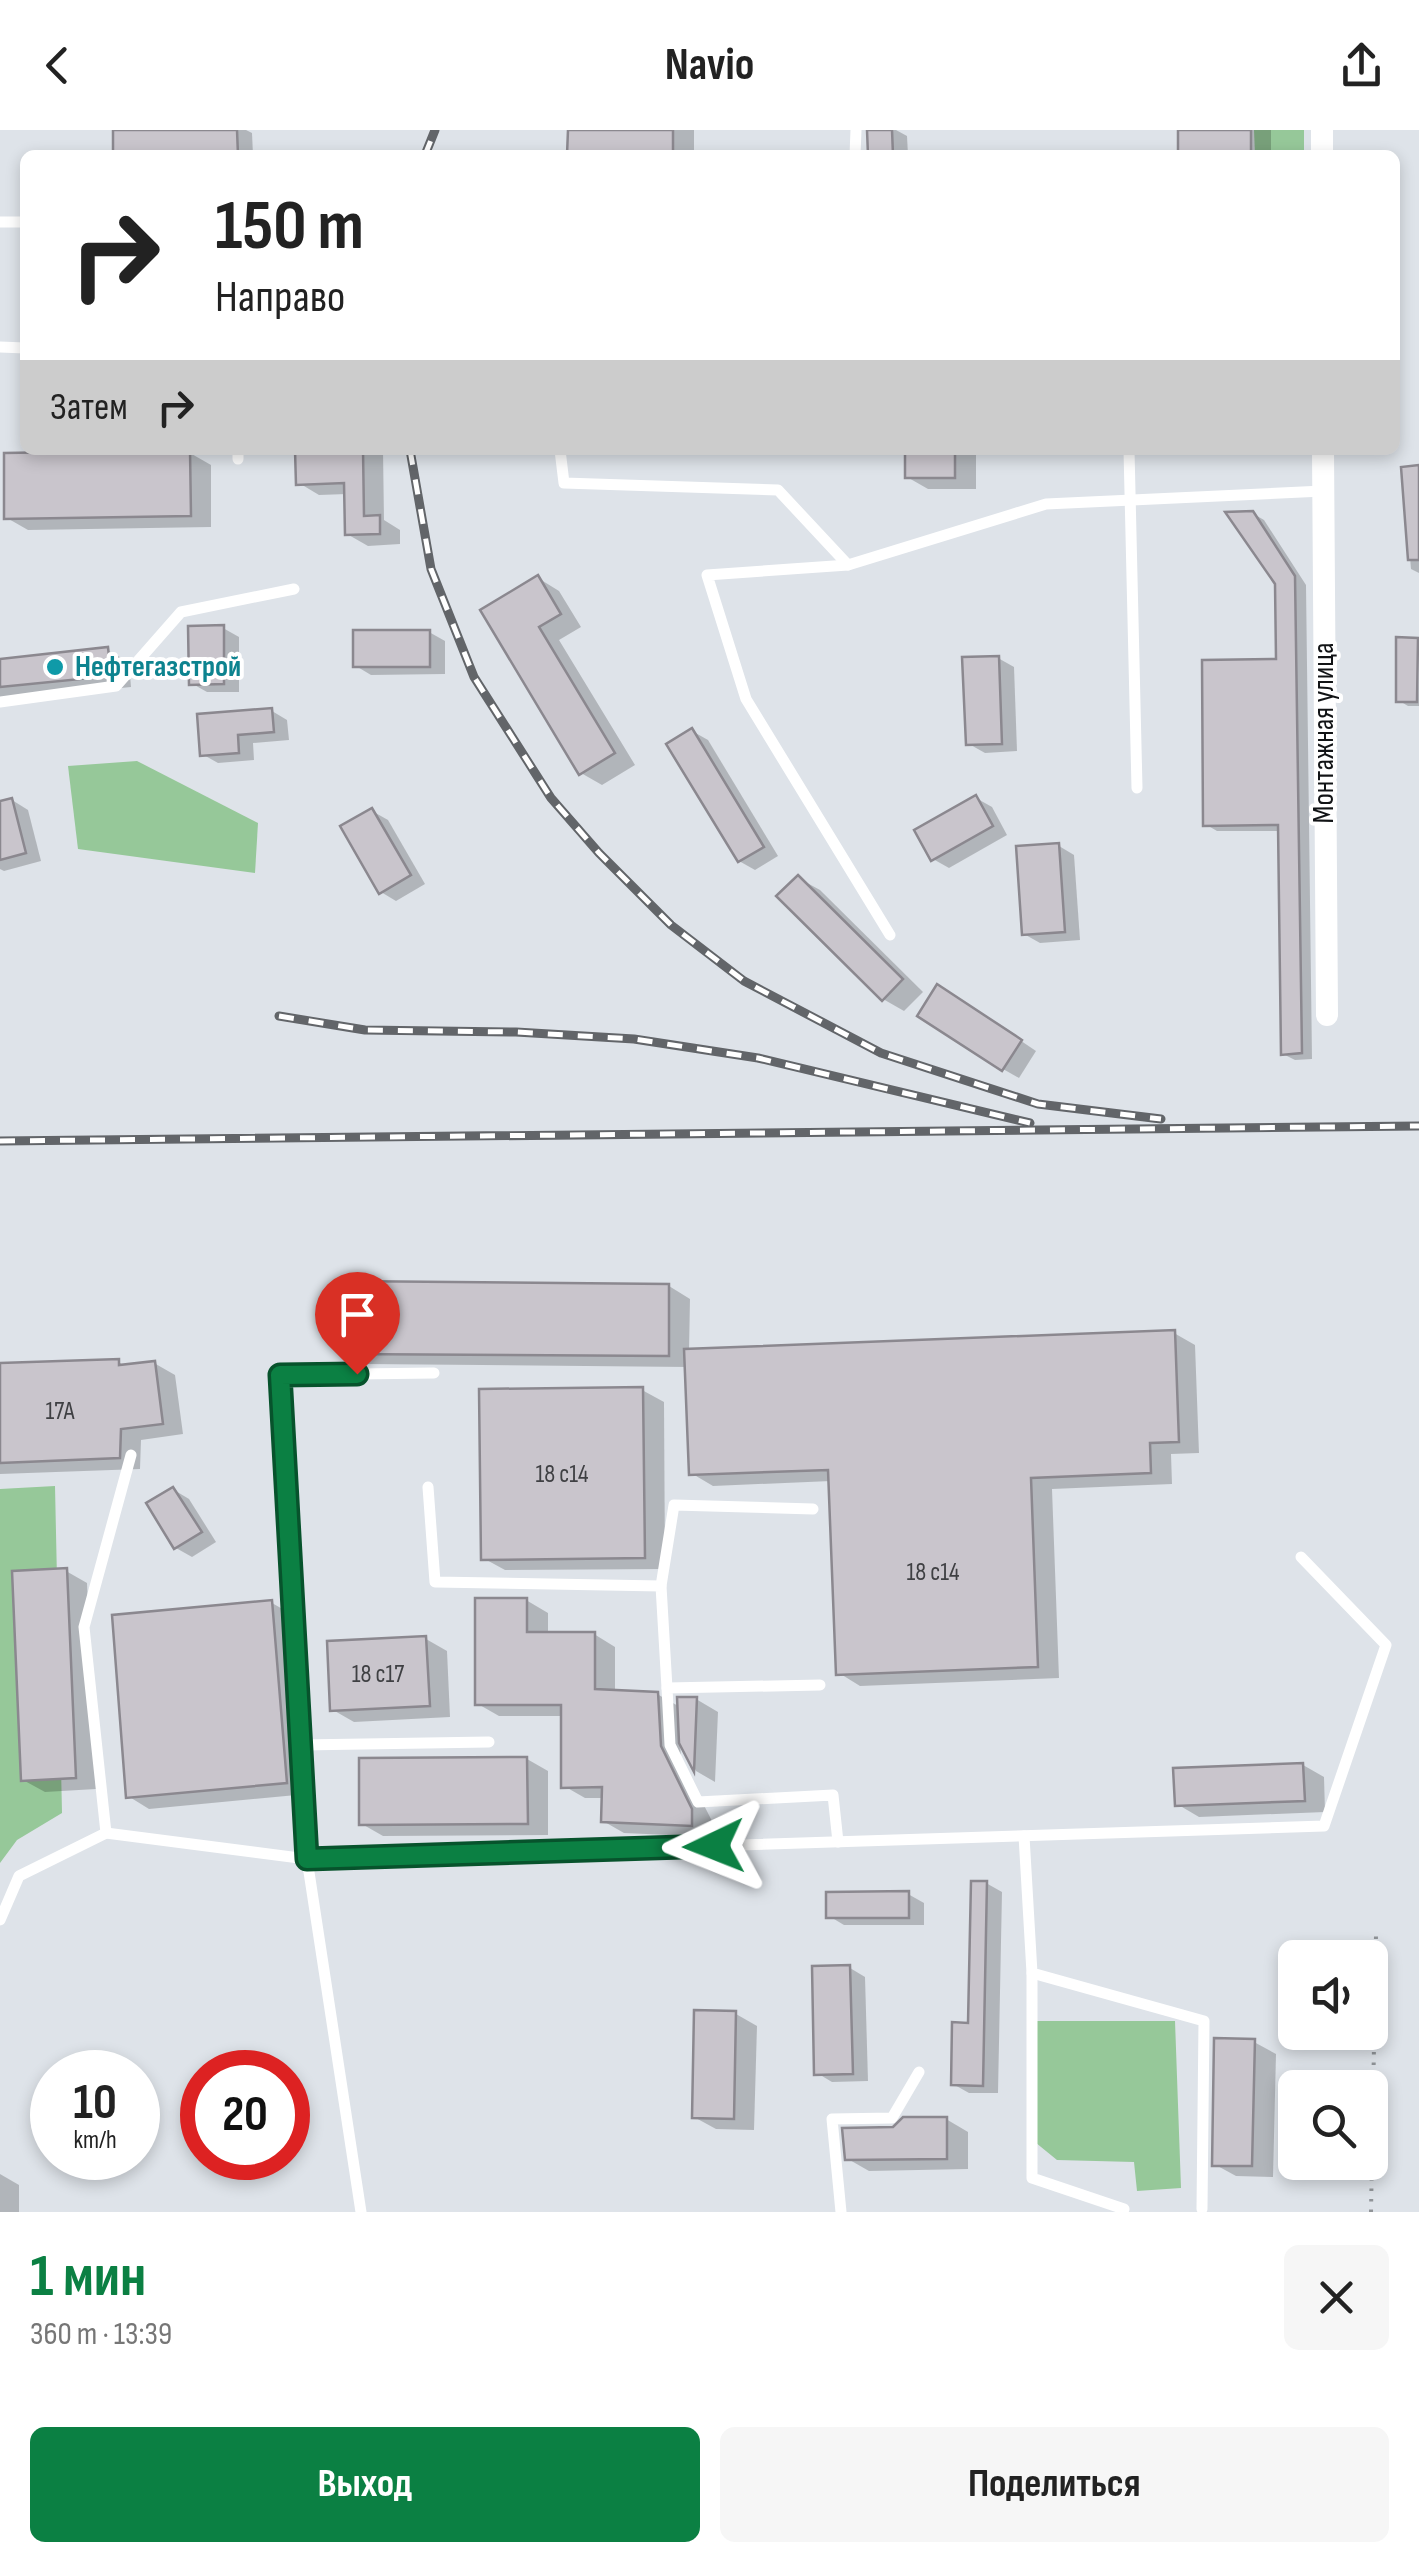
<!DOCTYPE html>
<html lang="ru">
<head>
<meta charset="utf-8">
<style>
	:root { --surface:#fff; --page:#f6f6f6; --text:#222; --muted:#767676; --accent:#0b8043 }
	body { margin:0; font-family:"Sofia Sans Condensed",sans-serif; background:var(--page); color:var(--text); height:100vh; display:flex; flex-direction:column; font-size:38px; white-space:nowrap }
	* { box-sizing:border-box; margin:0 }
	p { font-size:32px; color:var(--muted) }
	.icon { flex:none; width:55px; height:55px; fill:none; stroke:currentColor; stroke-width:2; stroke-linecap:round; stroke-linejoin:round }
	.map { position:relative; height:2082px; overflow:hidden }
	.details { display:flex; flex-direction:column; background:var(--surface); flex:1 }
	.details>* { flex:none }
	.guide { position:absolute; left:20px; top:20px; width:1380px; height:305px; border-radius:15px; box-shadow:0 5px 15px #0003; background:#fff; color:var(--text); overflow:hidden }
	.buttons { position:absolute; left:1278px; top:1810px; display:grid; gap:20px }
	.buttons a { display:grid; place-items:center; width:110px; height:110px; border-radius:15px; background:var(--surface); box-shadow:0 5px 15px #0003; font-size:50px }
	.speed { position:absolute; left:30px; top:1920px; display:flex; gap:20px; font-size:50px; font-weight:700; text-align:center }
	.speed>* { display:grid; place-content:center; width:130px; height:130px; border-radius:50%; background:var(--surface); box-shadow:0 5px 15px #0003; line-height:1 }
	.speed small { font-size:25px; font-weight:400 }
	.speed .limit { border:15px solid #d22; background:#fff; color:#111 }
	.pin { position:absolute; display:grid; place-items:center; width:85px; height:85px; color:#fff; margin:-102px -42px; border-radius:50% 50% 50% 0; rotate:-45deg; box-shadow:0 0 10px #0007 }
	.pin .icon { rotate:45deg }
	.me { position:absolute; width:110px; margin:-55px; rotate:268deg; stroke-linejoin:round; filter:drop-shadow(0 0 8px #0008) }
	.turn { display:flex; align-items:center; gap:35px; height:210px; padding:0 30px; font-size:45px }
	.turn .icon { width:130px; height:130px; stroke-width:2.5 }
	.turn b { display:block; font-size:70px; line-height:85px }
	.then { display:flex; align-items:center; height:95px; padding:0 30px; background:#0003; gap:20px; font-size:38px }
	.round { display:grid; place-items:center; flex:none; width:105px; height:105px; border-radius:15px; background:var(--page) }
	.head { display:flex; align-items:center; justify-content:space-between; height:170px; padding:0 30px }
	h1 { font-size:60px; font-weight:700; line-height:75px; color:var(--accent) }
	.primary-button { display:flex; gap:20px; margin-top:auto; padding:20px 30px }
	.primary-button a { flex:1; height:115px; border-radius:15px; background:var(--accent); color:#fff; font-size:40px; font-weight:700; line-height:115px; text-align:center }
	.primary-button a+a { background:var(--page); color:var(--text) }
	header { display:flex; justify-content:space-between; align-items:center; height:130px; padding:0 30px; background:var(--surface); font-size:45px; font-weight:700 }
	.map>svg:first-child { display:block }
</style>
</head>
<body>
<header><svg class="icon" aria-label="back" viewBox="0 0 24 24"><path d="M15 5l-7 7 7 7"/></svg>Navio<svg class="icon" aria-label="share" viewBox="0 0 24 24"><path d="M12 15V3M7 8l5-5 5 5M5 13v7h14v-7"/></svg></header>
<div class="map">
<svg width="1419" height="2082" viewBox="0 0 1419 2082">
	<rect width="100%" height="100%" fill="#dee3e9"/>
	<g fill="#96c899">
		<path d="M1254,0H1304V25H1255Z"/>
		<path d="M137,631L258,693L255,743L78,719L68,636Z"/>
		<path d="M55,1356L62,1683L17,1710L0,1733V1359Z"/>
		<path d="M1027,1891H1175L1181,2058L1137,2061L1134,2032L1057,2030L1030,2008Z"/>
	</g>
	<g fill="#0003">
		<path d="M115,0H246L252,3L253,25H115Z"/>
		<rect x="570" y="0" width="124" height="25"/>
		<path d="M870,0H896L907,6L908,25H870Z"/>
		<path d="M1180,0H1271V25H1181Z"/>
		<path d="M1101,21L1108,25H1033V22Z"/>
		<path d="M298,320H383L384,390L400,400V414L368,416L347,404V364L319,365L299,353Z"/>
		<path d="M907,320H976V359H928L907,347Z"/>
		<path d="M190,323L211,335V397L28,400L7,388Z"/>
		<path d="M1419,338V443L1411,439L1403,339Z"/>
		<path d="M1252,383L1264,390L1306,455L1312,929L1295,930L1283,924L1280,701H1217L1205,694L1278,532L1277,453Z"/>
		<path d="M538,448L559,461L581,497L559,510L635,635L602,655L581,643L483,481Z"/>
		<path d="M223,498L239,507V562H207L191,553Z"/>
		<path d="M429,502L445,511V544L371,545L356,536Z"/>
		<path d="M1417,510L1419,576H1408L1398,570Z"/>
		<path d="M107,520L129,532L131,557L0,570V531Z"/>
		<path d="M998,528L1014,537L1017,621L985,623L969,614Z"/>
		<path d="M272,581L287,590L289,610L253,613L254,630L218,633L202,624Z"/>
		<path d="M692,601L708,610L778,726L755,740L739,731Z"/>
		<path d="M976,668L992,677L1007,705L949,738L933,729Z"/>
		<path d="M12,670L28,680L41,731L4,741L0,739V674Z"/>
		<path d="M372,681L388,690L425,754L396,771L381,762Z"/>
		<path d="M1059,716L1074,725L1080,810L1040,813L1024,804Z"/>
		<path d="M798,748L820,760L923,862L904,881L883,869Z"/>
		<path d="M954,866L1036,921L1019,948L1003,939Z"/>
		<path d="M669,1156L690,1169L689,1221L1174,1203L1195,1215L1199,1323L1171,1324L1172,1354L1052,1359L1059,1548L860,1556L839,1543L831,1351L713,1356L691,1343L688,1237L365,1234L344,1222Z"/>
		<path d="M118,1232L127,1237L154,1233L175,1245L183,1304L141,1310L140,1339L0,1344V1236Z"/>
		<path d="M642,1260L664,1272L665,1439L505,1440L483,1428Z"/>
		<path d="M174,1360L189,1369L216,1412L192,1427L176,1418Z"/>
		<path d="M66,1441L87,1453L96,1659L45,1662L23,1650Z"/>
		<path d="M526,1470L548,1483V1505L594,1504L615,1517V1563L657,1564L680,1577L696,1569L718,1582L715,1652L696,1641L680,1609L681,1630L713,1693L712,1707L624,1703L603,1691L604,1668H585L564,1656L563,1586H499L478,1574Z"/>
		<path d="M272,1473L293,1485L307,1664L149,1679L128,1666Z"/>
		<path d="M426,1509L447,1521L450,1587L354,1592L333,1580Z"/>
		<path d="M527,1629L548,1641V1705L383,1706L362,1694Z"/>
		<path d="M1303,1635L1324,1647L1325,1682L1199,1687L1177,1674Z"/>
		<path d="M986,1753L1002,1762L998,1963H969L953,1954L970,1895Z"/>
		<path d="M908,1764L924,1773V1795H844L829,1786Z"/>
		<path d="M850,1838L865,1847L868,1951L832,1952L817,1943Z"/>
		<path d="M736,1884L757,1896L754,2000L716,1999L694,1987Z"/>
		<path d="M1254,1912L1276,1924L1273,2047L1236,2046L1214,2034Z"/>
		<path d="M946,1989L968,2002V2039L869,2041L848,2029L894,2000Z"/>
		<path d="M0,2044L19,2055V2082H0Z"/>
	</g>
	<g fill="#c9c5cc" stroke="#8b888f" stroke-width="2.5">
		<path d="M113,0H237L238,25H113Z"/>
		<path d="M568,0H673V25H567Z"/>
		<path d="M867,0H892L893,25H868Z"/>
		<rect x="1178" y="0" width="73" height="25"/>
		<path d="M190,320L191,386L4,389V323Z"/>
		<path d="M295,320H363L364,386L380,385V404L345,405L344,353L296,355Z"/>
		<rect x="905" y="320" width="50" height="28"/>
		<path d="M1419,335V430H1408L1401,337Z"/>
		<path d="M1253,381L1295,446L1302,923L1281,925L1278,695L1203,696L1202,530L1276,529L1275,454L1225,382Z"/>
		<path d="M538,445L561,484L539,497L615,623L579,645L480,480Z"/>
		<path d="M224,495V554L189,555L188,496Z"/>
		<rect x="353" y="500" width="77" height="37"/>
		<path d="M1396,507L1418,508L1417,572H1396Z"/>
		<path d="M108,517L111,546L0,557V529Z"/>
		<path d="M999,526L1002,614L966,615L962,527Z"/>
		<path d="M272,578L274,602L238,605L239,623L200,626L197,584Z"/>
		<path d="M692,598L764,717L738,732L666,614Z"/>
		<path d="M976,665L993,696L931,731L914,700Z"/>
		<path d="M12,668L26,723L0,730V671Z"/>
		<path d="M372,678L411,745L379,764L340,696Z"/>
		<path d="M1059,713L1065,802L1022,805L1016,716Z"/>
		<path d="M798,745L903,849L882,871L776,766Z"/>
		<path d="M937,854L1022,910L1002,941L917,886Z"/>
		<path d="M342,1151L669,1154V1226L342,1224Z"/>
		<path d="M1175,1200L1179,1312L1150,1313L1151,1343L1031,1348L1038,1537L836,1545L828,1340L689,1345L684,1219Z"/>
		<path d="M119,1229V1235L155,1231L163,1294L121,1299L120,1328L0,1333V1233Z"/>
		<path d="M643,1257L645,1428L481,1430L479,1259Z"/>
		<path d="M173,1357L202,1402L174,1419L146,1373Z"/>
		<path d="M67,1438L76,1648L21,1651L12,1441Z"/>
		<path d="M475,1468H527V1502H595V1559L658,1562L661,1616L692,1679V1696L601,1692L602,1657L561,1658V1575H475Z"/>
		<path d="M272,1470L287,1653L126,1668L112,1485Z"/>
		<path d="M426,1506L430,1576L330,1581L327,1511Z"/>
		<path d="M677,1567H697L694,1642L679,1613Z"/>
		<path d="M527,1627L528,1694L359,1695V1628Z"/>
		<path d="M1303,1633L1305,1671L1175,1676L1173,1638Z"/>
		<path d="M971,1751H987L983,1956L951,1955L952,1892L968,1893Z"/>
		<path d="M909,1761V1788H826V1762Z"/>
		<path d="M850,1835L853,1944L814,1945L812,1836Z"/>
		<path d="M694,1880L736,1881L734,1989L692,1988Z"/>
		<path d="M1214,1908L1255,1909L1252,2036H1212Z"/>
		<path d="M903,1987H947V2029L845,2030L842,1998L893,1997Z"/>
	</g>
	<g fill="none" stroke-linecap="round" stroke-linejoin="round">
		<path stroke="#909498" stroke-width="4" stroke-dasharray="2.5 8" stroke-linecap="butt" d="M1371,2082L1376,1805"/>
		<g stroke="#fff" stroke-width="11">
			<path d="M855,25L856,0"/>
			<path d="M0,92H25"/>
			<path d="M0,217L25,218"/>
			<path d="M238,320V329"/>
			<path d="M560,320L564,353L778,360L848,435"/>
			<path d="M1129,320L1137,658"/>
			<path d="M0,572L116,556L181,482L294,459"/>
			<path d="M890,805L746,569L707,445L848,435L1046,374L1323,361"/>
			<path d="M428,1357L435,1452L661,1456L667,1558"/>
			<path d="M661,1456L674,1375L813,1379"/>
			<path d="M820,1555L667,1558L670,1615L698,1672L833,1665L838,1712"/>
			<path d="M301,1615L489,1612"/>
			<path d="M106,1703L307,1729L1324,1696L1386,1515L1301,1427"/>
			<path d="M1024,1706L1032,1843L1204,1891L1202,2079"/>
			<path d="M0,1790L19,1746L106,1703L84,1497L131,1325"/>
			<path d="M1032,1843V2048L1124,2079"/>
			<path d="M361,2082L307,1729L280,1245L434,1243"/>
			<path d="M841,2082L832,1989L892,1988L919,1942"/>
		</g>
		<g stroke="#fff" stroke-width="22">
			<path d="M1322,0V25"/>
			<path d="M1323,320L1327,885"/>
		</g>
		<defs>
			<g id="rail">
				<path d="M425,25L435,0"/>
				<path d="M410,320L431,439L474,547L551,668L599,723L671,795L744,851L881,923L1038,974L1161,989"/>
				<path d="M279,886L365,900L516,902L634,909L758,928L1030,993"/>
				<path d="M0,1011L1419,996"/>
			</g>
		</defs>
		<use href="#rail" stroke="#626569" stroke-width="9"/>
		<use href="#rail" stroke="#fff" stroke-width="5" stroke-dasharray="15" stroke-linecap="butt"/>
	</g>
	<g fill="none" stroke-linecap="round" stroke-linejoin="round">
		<defs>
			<path id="route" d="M357,1244L280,1245L307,1729L714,1716"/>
		</defs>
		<use href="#route" stroke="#07532c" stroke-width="25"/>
		<use href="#route" stroke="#0b8043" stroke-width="18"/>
	</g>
	<circle fill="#0f9aa8" stroke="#fff" stroke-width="4" cx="55" cy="537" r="10"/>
	<g text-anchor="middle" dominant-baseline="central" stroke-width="8" stroke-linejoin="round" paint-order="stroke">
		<g font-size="25" fill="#3f4043">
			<text x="60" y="1281">17А</text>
			<text x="562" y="1344">18 с14</text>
			<text x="933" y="1442">18 с14</text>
			<text x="378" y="1544">18 с17</text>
		</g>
		<g font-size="30" font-weight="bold" fill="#0d838f" stroke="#fff" text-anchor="start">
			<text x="75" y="537">Нефтегазстрой</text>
		</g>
		<g font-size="30" fill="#111315" stroke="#fff">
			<text transform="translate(1324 603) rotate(-90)">Монтажная улица</text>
		</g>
	</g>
</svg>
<div class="buttons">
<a><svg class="icon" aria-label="sound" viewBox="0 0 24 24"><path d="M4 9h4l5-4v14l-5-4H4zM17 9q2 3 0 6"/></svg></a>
<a><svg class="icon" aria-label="search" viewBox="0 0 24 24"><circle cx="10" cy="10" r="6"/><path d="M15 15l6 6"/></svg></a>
</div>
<div class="speed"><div>10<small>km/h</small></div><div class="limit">20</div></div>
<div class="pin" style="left:357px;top:1244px;background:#d93025"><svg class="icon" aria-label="arrive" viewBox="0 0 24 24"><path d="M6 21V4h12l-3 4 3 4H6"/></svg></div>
<svg class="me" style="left:714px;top:1716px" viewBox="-20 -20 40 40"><path d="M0-17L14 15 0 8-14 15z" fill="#0b8043" stroke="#fff" stroke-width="4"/></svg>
<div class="guide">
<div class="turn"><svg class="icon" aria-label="right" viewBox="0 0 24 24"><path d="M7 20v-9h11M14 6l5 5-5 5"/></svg><div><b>150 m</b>Направо</div></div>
<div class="then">Затем<svg class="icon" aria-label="right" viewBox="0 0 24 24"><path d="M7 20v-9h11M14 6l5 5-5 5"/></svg></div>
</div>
</div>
<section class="details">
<div class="head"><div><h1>1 мин</h1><p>360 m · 13:39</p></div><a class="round"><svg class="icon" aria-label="close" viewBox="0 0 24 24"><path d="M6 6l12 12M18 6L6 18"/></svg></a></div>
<div class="primary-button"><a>Выход</a><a>Поделиться</a></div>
</section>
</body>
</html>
